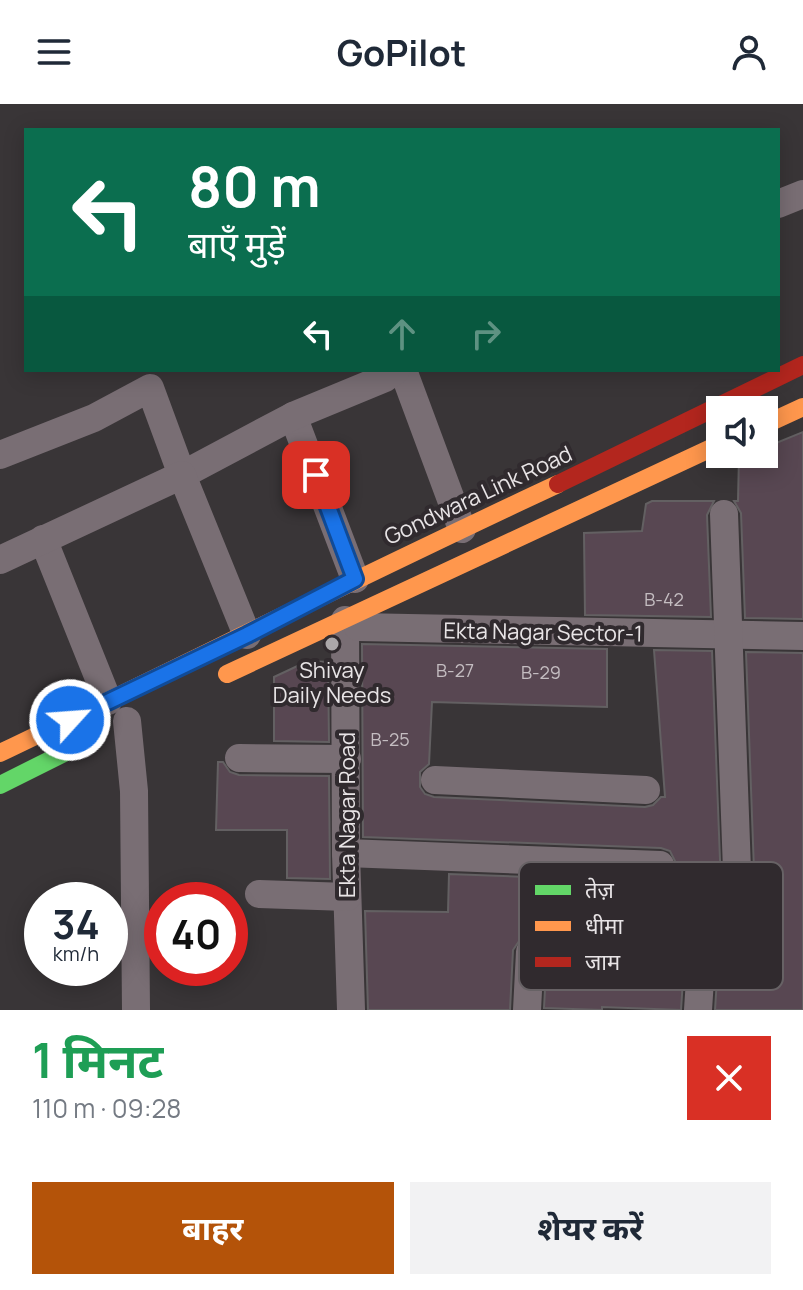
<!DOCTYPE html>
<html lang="hi">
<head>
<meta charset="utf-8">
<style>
	:root { --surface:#fff; --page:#f2f2f3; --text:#1f2937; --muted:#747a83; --accent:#b45309 }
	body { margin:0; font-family:Manrope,"Noto Sans Devanagari",sans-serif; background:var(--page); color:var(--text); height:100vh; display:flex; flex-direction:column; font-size:30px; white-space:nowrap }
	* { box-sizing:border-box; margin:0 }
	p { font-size:26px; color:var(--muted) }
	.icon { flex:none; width:44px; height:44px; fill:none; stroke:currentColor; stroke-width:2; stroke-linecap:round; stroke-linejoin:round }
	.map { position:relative; height:906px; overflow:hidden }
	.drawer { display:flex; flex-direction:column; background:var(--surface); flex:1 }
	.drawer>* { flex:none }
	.guide { position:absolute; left:24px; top:24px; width:756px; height:244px; border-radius:0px; box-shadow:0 4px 20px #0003; background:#0b6e4f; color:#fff; overflow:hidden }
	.controls { position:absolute; left:706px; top:292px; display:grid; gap:16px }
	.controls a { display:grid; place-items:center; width:72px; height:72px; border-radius:0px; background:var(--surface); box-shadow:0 4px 20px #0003; font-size:40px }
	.speed { position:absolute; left:24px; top:778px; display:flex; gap:16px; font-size:40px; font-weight:700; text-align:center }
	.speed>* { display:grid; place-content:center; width:104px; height:104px; border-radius:50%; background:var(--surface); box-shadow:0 4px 20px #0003; line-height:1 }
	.speed small { font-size:20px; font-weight:400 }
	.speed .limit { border:12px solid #d22; background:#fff; color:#111 }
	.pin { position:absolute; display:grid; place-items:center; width:68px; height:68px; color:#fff; margin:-34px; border-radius:16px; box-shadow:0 4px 12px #0006 }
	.me { position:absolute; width:88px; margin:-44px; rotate:64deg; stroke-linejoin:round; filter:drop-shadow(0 0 6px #0008) }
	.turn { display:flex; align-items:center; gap:28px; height:168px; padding:0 32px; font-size:36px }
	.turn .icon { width:104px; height:104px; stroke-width:2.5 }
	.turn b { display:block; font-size:56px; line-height:68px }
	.lanes { display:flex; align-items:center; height:76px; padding:0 32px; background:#0003; justify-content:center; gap:40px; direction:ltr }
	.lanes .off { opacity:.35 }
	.round { display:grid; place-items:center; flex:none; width:84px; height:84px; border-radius:0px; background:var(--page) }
	.headline { display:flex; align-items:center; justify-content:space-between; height:136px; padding:0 32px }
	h1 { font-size:48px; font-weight:700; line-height:60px; color:#1e9e55 }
	.primary-button { display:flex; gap:16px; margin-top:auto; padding:16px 32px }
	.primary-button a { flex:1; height:92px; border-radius:0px; background:var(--accent); color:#fff; font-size:32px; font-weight:700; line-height:92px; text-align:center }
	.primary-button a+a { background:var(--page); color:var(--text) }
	header { display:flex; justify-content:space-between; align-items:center; height:104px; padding:0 32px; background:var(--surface); font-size:36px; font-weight:700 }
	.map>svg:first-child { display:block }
</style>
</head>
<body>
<header><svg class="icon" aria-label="menu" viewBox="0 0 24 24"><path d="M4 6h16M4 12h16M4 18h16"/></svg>GoPilot<svg class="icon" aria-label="person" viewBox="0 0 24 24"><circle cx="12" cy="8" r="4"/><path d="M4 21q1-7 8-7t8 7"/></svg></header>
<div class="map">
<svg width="803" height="906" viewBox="0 0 803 906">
	<rect width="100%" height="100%" fill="#393537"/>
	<g fill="#584752" stroke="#636062" stroke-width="2">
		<path d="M803,328V515L745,514L741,409L734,397H738L739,352L740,350H764V344Z"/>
		<path d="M652,397H714L707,411L711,513L585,511L584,429L642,427L646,400Z"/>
		<path d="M362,540L607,545V603L432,598L429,660L420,668V683L425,690L434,693L645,703L653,701L661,693H665L654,546L712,547L722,808L699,814L689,820L686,829L681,906L602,903V906L544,904L547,848L540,834L530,831L522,833L513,846L510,906H368L365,807L448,808L449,770L659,778L667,776L674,771L677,761L670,747L661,744L363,733Z"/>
		<path d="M746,548L803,549V906H715L719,843L749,834L756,821Z"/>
		<path d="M308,557L328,558L329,638L274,637V573Z"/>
		<path d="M218,658H223L230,668L239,671L329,672L330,775L287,774V726H216Z"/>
	</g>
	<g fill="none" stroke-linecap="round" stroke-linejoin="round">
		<g stroke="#796e74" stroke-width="28">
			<path d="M778,100L803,90"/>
			<path d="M403,266L462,425"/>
			<path d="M293,312L355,475"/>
			<path d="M0,351L94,314L150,284L182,371L293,312L385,274L396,266"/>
			<path d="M43,435L108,597"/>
			<path d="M0,456L182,371L247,531"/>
			<path d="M345,516L346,749L351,906"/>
			<path d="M358,523L803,532"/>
			<path d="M127,617L134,687L136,906"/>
			<path d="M239,654L347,655"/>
			<path d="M435,676L646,686"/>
			<path d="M346,749L660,761"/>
			<path d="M259,790L347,793"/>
			<path d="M527,906L530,848"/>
			<path d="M698,906L703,830L739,821L724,410"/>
		</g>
		<path stroke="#63d668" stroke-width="18" d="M0,681L72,645"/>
		<g stroke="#ff974d" stroke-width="18">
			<path d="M764,321L803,303"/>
			<path d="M227,570L720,340"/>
			<path d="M0,649C186,560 371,467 558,380"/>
		</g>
		<path stroke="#b3261e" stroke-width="18" d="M558,380L803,261"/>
	</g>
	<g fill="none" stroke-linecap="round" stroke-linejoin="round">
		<defs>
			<path id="route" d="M70,616L247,531L355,475L316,371"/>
		</defs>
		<use href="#route" stroke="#114b97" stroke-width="20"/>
		<use href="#route" stroke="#1a73e8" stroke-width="14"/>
	</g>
	<circle fill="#aba7a9" stroke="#302a2e" stroke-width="3" cx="332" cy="540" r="8"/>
	<g text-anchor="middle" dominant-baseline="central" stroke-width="8" stroke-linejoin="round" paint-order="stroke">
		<g font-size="18" fill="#c4bdc1">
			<text x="664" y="495">B-42</text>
			<text x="455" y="566">B-27</text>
			<text x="541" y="568">B-29</text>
			<text x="390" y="635">B-25</text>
		</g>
		<g font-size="22" fill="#e8e4e6" stroke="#302a2e">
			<text transform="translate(478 391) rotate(-25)">Gondwara Link Road</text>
			<text transform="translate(543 528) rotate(1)">Ekta Nagar Sector-1</text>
			<text transform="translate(347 711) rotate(-90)">Ekta Nagar Road</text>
		</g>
		<g font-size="22" fill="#e8e4e6" stroke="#302a2e">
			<text x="332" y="566">Shivay<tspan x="332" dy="25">Daily Needs</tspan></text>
		</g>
	</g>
	<rect x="519" y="758" width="264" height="128" rx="12" fill="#302a2e" stroke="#676265" stroke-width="2"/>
	<rect x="535" y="781" width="36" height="10" fill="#63d668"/>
	<rect x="535" y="817" width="36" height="10" fill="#ff974d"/>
	<rect x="535" y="853" width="36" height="10" fill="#b3261e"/>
	<g font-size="22" fill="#e8e4e6">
		<text x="585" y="794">तेज़</text>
		<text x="585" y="830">धीमा</text>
		<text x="585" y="866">जाम</text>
	</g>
</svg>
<div class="controls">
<a><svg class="icon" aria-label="sound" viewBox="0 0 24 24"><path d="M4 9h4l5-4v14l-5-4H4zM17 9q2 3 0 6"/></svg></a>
</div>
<div class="speed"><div>34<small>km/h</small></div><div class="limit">40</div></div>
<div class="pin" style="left:316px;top:371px;background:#d93025"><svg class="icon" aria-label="arrive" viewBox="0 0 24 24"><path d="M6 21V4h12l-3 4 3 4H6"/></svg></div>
<svg class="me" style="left:70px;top:616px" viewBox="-20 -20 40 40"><circle r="17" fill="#1a73e8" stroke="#fff" stroke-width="3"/><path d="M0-11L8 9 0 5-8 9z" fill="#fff"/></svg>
<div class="guide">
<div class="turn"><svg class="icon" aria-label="left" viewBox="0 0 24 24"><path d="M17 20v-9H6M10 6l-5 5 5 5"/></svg><div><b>80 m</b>बाएँ मुड़ें</div></div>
<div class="lanes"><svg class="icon" aria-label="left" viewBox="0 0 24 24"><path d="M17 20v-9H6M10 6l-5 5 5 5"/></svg><svg class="icon off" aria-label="ahead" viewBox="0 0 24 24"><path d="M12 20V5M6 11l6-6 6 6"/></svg><svg class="icon off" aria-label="right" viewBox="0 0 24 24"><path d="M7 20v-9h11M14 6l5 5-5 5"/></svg></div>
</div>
</div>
<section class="drawer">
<div class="headline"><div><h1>1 मिनट</h1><p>110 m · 09:28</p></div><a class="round" style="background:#d93025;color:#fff"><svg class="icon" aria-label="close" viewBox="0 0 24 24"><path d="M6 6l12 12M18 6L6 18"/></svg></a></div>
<div class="primary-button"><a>बाहर</a><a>शेयर करें</a></div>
</section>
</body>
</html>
